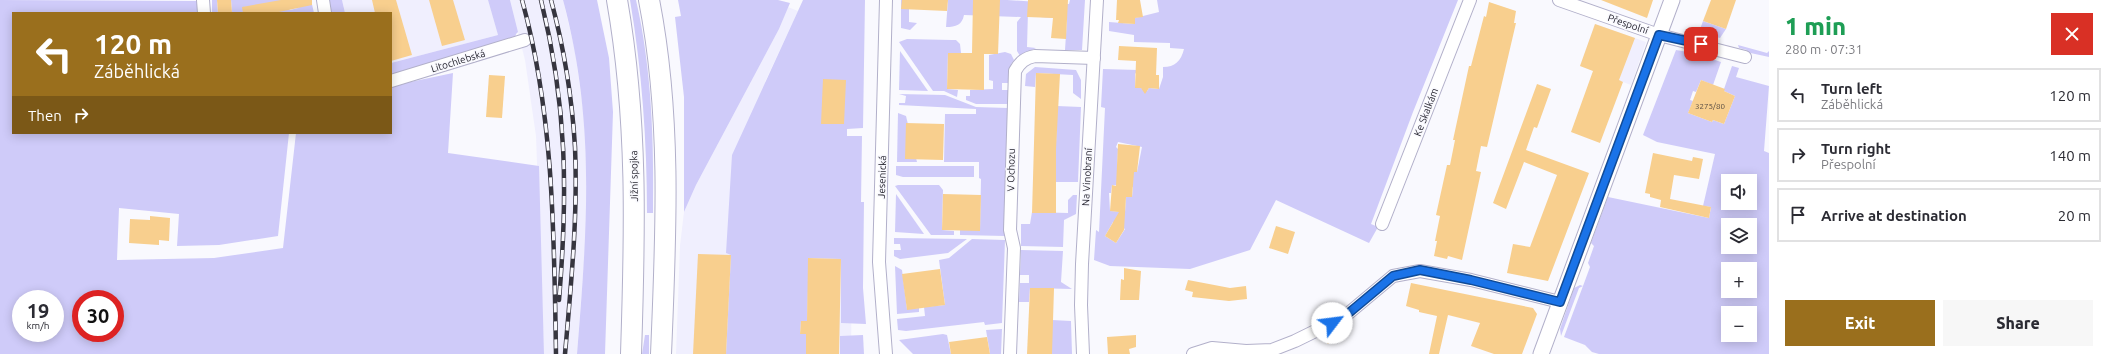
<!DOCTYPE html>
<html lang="en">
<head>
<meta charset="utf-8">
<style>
	:root { --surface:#fff; --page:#f7f7f7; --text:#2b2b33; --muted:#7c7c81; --line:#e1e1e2; --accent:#9a6f1d }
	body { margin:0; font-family:Ubuntu,sans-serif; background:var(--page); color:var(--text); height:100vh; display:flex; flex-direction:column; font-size:15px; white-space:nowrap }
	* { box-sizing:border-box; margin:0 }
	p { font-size:13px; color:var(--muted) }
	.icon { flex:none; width:22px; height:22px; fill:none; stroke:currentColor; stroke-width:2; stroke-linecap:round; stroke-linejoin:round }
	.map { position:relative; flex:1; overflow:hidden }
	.sheet { display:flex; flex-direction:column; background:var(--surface); width:340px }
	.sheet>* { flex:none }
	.guide { position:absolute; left:12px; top:12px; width:380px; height:122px; border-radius:0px; box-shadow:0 2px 10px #0003; background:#9a6f1d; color:#fff; overflow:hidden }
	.fabs { position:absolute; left:1721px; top:174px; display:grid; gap:8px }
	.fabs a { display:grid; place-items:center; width:36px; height:36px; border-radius:0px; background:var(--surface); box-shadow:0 2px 10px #0003; font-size:20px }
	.speed { position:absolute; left:12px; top:290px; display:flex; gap:8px; font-size:20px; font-weight:700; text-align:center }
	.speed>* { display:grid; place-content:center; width:52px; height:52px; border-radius:50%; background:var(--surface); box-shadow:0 2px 10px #0003; line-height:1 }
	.speed small { font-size:10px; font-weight:400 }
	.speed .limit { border:6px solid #d22; background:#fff; color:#111 }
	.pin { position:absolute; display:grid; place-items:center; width:34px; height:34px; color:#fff; margin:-17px; border-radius:8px; box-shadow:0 2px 6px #0006 }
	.me { position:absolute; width:44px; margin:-22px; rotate:60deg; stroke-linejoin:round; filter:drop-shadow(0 0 3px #0008) }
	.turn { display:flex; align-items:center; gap:14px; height:84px; padding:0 16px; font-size:18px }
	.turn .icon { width:52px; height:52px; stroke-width:2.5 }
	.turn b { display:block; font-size:28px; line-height:34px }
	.then { display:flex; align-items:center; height:38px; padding:0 16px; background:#0003; gap:8px; font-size:15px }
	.round { display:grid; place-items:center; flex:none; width:42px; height:42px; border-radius:0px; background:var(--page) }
	.head { display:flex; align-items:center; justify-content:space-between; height:68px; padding:0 16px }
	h1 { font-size:24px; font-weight:800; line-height:30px; color:#1e9e55 }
	.action { display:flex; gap:8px; margin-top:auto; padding:8px 16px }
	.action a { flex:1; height:46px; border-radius:0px; background:var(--accent); color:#fff; font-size:16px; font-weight:800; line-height:46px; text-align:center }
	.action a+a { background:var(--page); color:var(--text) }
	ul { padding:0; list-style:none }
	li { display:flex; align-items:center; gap:12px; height:54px; margin:0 8px 6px; padding:0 8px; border:2px solid var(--line); border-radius:0px }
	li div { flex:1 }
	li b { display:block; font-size:15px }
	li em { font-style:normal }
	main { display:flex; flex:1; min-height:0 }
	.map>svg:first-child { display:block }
</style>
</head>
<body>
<main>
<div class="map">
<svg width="1769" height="354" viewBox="0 0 1769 354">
	<rect width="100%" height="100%" fill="#f9f9fe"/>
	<g fill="#f0effe">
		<path d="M342,0H488L498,35L391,63V13H345Z"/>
		<path d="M510,0H563L575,51L584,116L587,187L586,236L577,354H544L536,136L525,60Z"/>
		<path d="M788,7L798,11L765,82L852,260L851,354H676L680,246L684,212L696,185L779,29Z"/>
		<path d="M1595,24L1646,42L1631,85L1580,66Z"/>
	</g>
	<g fill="#cfcbf9" fill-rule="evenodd">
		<path d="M0,0L197,1V13H13V133H289L278,236L219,245L177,246L179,214L119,208L117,260L214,258L283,248L296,133H391V86L453,73L448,153L539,166L544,354H0ZM21,299H55V333H21ZM81,299H115V333H81Z"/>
		<path d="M212,0H217L218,13H212Z"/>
		<path d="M231,0H281L282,5L290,10L298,8L311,0L314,13H277L276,11L232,13Z"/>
		<path d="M328,0H342L345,13H331Z"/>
		<path d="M488,0H510L518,32L516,34L515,38L391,78V63L498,35Z"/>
		<path d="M563,0H597L609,58L613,112L605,354H577C587,230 596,122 563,0Z"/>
		<path d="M630,0H636C652,69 654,142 653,213H647C647,141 642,71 630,0Z"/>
		<path d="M678,0H778L790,3L779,29L696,185L684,212V97L675,17L681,16Z"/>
		<path d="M803,0H865L863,128L847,129V136H862L861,202H864L863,288L866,324L841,323V259L809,258L807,321H801L800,334H806V354H726L731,255L726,253L732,155Z"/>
		<path d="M901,0H909V22L917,23L910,30L901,28Z"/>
		<path d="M948,0H1007L1069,4L1070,0H1085L1082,50H1065L1067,19L1040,17L1028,11L1027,47L1036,48L1020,56L1017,51V22L1021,17L964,15C962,25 956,27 946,27Z"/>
		<path d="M1157,0H1458L1413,112L1371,224L1378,227L1369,243L1276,200L1250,250L1190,269L1110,266L1094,260L1096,230L1099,232L1105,108L1101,107L1103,69L1138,70L1135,74V88H1141L1147,91L1149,88L1159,89L1163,77V67C1175,67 1181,61 1184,49L1170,48V43L1134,42V35L1109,31V22L1135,24V18L1159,12ZM1118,142L1142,147L1137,172L1117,171L1118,149L1116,147ZM1112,185L1133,187L1132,197H1126L1125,212L1110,211L1109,193H1111ZM1113,222L1125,229L1116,243L1105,236Z"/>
		<path d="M1703,21L1726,29L1720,38L1699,32Z"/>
		<path d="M907,39L952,40H956L960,44L961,53H948L947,89L958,90L957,97L944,91H933L899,42Z"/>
		<path d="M1738,45L1767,53L1769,51V57L1746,52L1747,50L1739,48Z"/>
		<path d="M1676,50L1706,55L1709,58L1721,62L1713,85L1701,80L1696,92L1693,91L1690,100L1693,101L1688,113L1712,122L1713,120L1724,124L1735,96L1724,91V89L1732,66L1739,68L1736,77L1769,86L1764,151L1769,153V354H1599L1592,352L1585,345L1564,337L1583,286L1579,288L1561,336L1560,329L1574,288L1580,285L1583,286L1590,267L1588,263L1594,246L1591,243L1608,197L1709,218L1711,207L1703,206L1715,154L1657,142L1643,135ZM1728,181H1750V203H1728ZM1728,225H1750V247H1728ZM1728,269H1750V291H1728ZM1728,313H1750V335H1728Z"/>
		<path d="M900,51L928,91L899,90Z"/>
		<path d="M1005,52L1011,54L1014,60L1011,64L1009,83H1002V90H1008V104H976L966,100V96H970V90L993,89V81L989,80V55Z"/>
		<path d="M1035,67L1076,70L1081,80V99L1073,93V75L1036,73L1035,87L1025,86L1026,74Z"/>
		<path d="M899,94L945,95L976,107L1008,108L1005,236L960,235V230H980L981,179L979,178V162H944L945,114H976V109L899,105V103H905L906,96Z"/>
		<path d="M1057,106L1081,107L1078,182H1055Z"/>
		<path d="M898,113L906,116L917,162H897Z"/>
		<path d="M896,166H974V177H903L896,175Z"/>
		<path d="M898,185H939L943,190L942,230L954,231V235H931L895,186Z"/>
		<path d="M896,194L924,234L895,232Z"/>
		<path d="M1073,195H1077L1076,214L1064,220L1063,247L1021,246V224H1030L1032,212L1068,213V200Z"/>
		<path d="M894,238L967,239L948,253L900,259L894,256V250H901L900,244H894Z"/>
		<path d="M972,239L1005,240L1002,323L985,325L984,322L906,331L898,330L897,319L925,316L924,307L945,305L939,260L949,258Z"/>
		<path d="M1021,250L1063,251L1061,282L1072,289L1030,288L1029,302H1019L1020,283H1029V275H1020Z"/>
		<path d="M895,266L902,270L907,309L919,308V312L897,314Z"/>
		<path d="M1052,320L1071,321L1072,354H1052Z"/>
		<path d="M1002,329L1001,354H990L986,330Z"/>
		<path d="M943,334L947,335L951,354H913L899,340Z"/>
		<path d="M645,335H649V354H642Z"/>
		<path d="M863,335L864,354H840V336Z"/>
	</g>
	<g fill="#f8cf8e">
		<path d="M217,0H231L232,13H218Z"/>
		<path d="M281,0H312V5L274,13H243L242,7Z"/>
		<path d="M372,0H396L412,55L391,61V13H375Z"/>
		<path d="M429,0H453L465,40L442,46Z"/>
		<path d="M902,0H948L947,11L901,9Z"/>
		<path d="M973,0H1000L998,54H984V90L947,89L948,53H972Z"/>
		<path d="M1028,0H1068L1066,39L1051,38L1053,18L1027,17Z"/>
		<path d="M1117,0H1140L1143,17L1135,18V24L1118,23L1119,20H1116Z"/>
		<path d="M1601,0H1653L1647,18Z"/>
		<path d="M1711,0H1736L1726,29L1703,21Z"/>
		<path d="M1489,2L1516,11L1514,23H1516L1487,147L1481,146L1476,171L1481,172L1462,260L1448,256L1447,259L1434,256L1437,241H1435L1440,216L1436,215L1447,165H1450L1455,140H1453L1469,66H1471L1484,16L1486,17Z"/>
		<path d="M1595,24L1635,38L1619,80L1623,82L1600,143L1571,132L1593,71L1580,66Z"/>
		<path d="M1119,46L1157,48L1156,75H1159V89L1149,88L1145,94L1141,88H1135L1136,61L1118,60Z"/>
		<path d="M1036,73L1060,74L1056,149V213H1032Z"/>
		<path d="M489,75L505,76L502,118L486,117Z"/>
		<path d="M823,79L846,80L844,124H821Z"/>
		<path d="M1701,80L1725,89L1724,91L1735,96L1724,124L1713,120L1712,122L1688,113Z"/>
		<path d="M1537,84L1551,89L1537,128L1534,127L1526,150L1589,173L1548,281L1507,273L1513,244L1530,247L1557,175L1524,162L1506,209L1493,203Z"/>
		<path d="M906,123L944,124L943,160L905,159Z"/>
		<path d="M1118,144L1140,146L1137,172H1134L1132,197H1126L1124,230L1116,243L1105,236L1119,212L1110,211L1112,185L1116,186Z"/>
		<path d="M1653,153L1692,161L1693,157L1703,159L1699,179L1674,175L1670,199L1711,207L1709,218L1660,207L1661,200L1650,197V194L1645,193Z"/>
		<path d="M943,194L981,195L980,231L942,230Z"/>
		<path d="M150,216L170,218L169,241L159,240V245L129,243L130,219L150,220Z"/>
		<path d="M1276,226L1295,232L1288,254L1269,248Z"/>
		<path d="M698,254L731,255L726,354H693Z"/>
		<path d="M808,258L841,259L839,354H806V334H800L801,321H807Z"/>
		<path d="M1124,268L1141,271L1139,300H1120L1121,279L1124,280Z"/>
		<path d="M940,269L945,305L907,310L902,274Z"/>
		<path d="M1188,280L1230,288L1246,286L1247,299L1229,301L1192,297L1193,292L1185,290Z"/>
		<path d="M1411,283L1533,308L1537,314L1522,354H1494L1471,346L1480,323L1448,315L1439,354H1429L1437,316L1419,312V310L1406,306Z"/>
		<path d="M1030,288H1054L1052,354H1027Z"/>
		<path d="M1332,331L1336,339L1328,344L1321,336Z"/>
		<path d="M1136,335V347L1129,349L1130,354H1108L1107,337Z"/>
		<path d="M987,337L990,354H951L949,342Z"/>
	</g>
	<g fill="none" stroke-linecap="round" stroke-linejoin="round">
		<defs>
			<g id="minor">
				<path d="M203,0L204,13"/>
				<path d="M323,0L325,13"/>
				<path d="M1559,0L1659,35L1745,57"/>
				<path d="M391,81L525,40"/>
				<path d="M1382,224L1470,0"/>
				<path d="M886,354L879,262L886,0"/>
				<path d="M1010,354L1014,248L1010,230L1015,71C1020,62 1025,58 1035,56L1094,58"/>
				<path d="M1083,354L1081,305L1082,264L1097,0"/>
				<path d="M1193,354L1212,348L1246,351L1272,350L1295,341L1344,317L1393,276L1420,271L1471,280L1560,302"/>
			</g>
			<path id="tertiary" d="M1541,354L1672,0"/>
			<g id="trunk">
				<path d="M617,0C638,120 635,233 631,354"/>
				<path d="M649,0C672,117 666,236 661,354"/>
			</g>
		</defs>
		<use href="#minor" stroke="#b2b0ca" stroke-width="14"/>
		<use href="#tertiary" stroke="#b2b0ca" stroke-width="17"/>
		<use href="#trunk" stroke="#b2b0ca" stroke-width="22"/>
		<use href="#minor" stroke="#fff" stroke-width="12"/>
		<use href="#tertiary" stroke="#fff" stroke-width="15"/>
		<use href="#trunk" stroke="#fff" stroke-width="20"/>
		<defs>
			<g id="rail">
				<path d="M522,0C554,115 554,235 556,354"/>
				<path d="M541,0C567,105 568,192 559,300"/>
				<path d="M551,0C564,48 572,97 575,147C578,216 571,285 565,354"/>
			</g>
		</defs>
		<use href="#rail" stroke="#36353f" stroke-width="4.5"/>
		<use href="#rail" stroke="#f9f9fe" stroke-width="3" stroke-dasharray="9" stroke-linecap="butt"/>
	</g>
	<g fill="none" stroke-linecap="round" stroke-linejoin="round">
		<defs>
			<path id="route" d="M1332,323L1344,317L1393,276L1420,270L1471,280L1560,302L1659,35L1701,44"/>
		</defs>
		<use href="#route" stroke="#114b97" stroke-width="10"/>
		<use href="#route" stroke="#1a73e8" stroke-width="7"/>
	</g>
	<g text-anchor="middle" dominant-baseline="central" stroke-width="3" stroke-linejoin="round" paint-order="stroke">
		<g font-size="8" fill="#554a42">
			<text x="1710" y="106">3275/80</text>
		</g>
		<g font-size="10" fill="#1f1e28" stroke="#f9f9fe">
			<text transform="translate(1628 24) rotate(19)">Přespolní</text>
			<text transform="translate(458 61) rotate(-17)">Litochlebská</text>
			<text transform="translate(1426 112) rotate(-69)">Ke Skalkám</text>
			<text transform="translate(1011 170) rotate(-89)">V Ochozu</text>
			<text transform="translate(634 176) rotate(-91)">Jižní spojka</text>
			<text transform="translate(882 177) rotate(-88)">Jesenická</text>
			<text transform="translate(1087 177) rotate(-87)">Na Vinobraní</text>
		</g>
	</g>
</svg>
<div class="fabs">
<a><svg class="icon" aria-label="sound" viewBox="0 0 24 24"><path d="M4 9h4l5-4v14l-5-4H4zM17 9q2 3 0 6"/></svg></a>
<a><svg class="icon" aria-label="layers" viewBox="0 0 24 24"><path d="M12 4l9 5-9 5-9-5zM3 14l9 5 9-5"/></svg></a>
<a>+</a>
<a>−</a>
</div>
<div class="speed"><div>19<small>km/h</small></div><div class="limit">30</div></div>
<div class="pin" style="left:1701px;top:44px;background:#d93025"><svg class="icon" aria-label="arrive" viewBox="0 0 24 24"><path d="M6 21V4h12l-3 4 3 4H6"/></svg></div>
<svg class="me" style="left:1332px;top:323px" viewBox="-20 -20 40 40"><circle r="19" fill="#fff"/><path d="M0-13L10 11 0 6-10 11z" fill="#1a73e8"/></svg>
<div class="guide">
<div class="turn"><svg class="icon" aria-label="left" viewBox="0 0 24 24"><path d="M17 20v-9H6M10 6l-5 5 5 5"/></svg><div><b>120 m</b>Záběhlická</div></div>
<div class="then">Then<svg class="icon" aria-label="right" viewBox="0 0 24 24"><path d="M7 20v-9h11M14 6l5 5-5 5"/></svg></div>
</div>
</div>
<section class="sheet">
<div class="head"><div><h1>1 min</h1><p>280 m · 07:31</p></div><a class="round" style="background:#d93025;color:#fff"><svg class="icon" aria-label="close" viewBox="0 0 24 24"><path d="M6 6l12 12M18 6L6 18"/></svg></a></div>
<ul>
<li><svg class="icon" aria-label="left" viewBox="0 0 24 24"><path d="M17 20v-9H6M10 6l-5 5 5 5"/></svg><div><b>Turn left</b><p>Záběhlická</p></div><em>120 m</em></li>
<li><svg class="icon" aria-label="right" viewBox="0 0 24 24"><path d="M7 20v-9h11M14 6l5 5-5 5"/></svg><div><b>Turn right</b><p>Přespolní</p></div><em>140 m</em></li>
<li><svg class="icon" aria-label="arrive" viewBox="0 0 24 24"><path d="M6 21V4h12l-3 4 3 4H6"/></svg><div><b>Arrive at destination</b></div><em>20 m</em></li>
</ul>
<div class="action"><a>Exit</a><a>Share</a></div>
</section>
</main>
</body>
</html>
